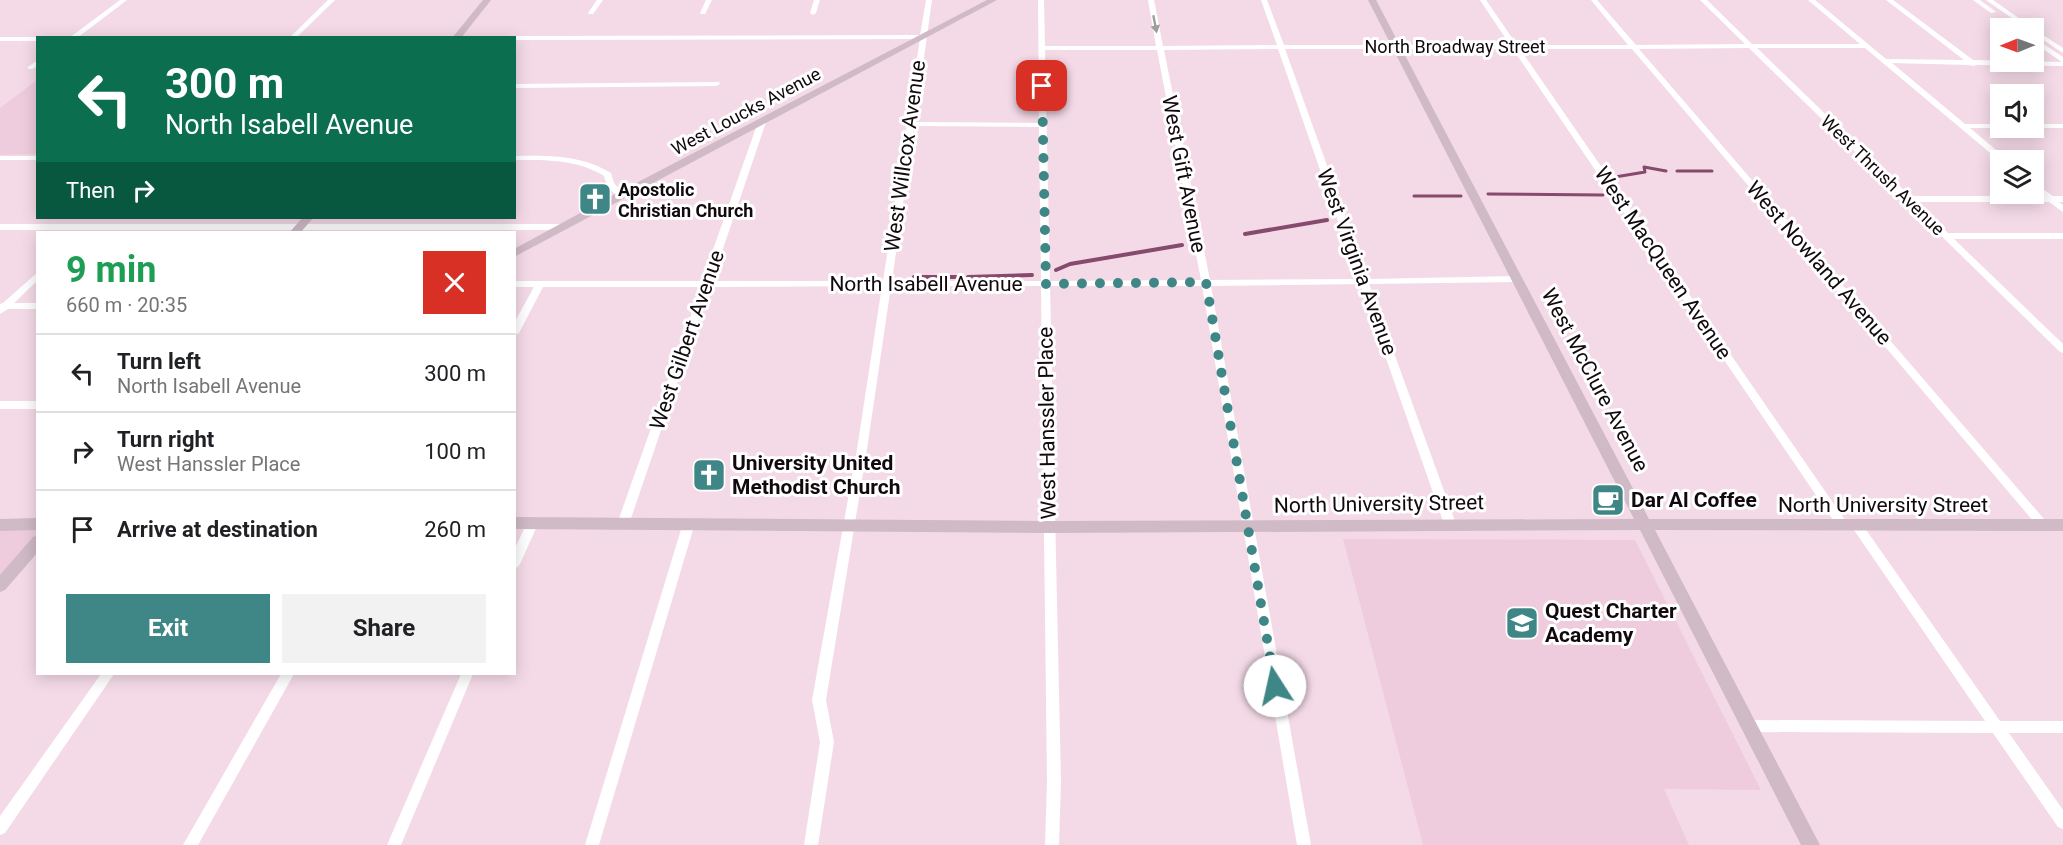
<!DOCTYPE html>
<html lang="en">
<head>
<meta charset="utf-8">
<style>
	:root { --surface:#fff; --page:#f2f2f2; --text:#202124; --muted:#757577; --line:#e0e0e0; --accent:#3f8787 }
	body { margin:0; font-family:Roboto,sans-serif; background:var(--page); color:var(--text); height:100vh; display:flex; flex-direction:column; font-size:22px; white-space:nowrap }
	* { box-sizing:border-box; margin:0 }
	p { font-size:20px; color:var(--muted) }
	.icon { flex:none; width:33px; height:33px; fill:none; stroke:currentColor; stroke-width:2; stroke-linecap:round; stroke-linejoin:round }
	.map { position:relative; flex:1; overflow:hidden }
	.drawer { position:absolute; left:36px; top:231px; width:480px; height:444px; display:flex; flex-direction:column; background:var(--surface); border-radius:0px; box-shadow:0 3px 15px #0003 }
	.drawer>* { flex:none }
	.guide { position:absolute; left:36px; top:36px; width:480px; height:183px; border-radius:0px; box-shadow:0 3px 15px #0003; background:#0b6e4f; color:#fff; overflow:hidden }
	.needle { width:39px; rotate:269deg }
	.controls { position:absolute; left:1990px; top:18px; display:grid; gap:12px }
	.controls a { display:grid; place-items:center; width:54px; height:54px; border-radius:0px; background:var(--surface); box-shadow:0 3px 15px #0003; font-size:30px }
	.pin { position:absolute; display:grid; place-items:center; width:51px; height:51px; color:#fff; margin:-26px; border-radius:12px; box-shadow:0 3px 9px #0006 }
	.me { position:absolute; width:66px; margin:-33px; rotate:350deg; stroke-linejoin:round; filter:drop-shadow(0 0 4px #0008) }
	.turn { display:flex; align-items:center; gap:21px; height:126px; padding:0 30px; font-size:27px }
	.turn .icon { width:78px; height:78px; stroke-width:2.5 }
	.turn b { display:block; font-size:42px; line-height:51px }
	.then { display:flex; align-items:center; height:57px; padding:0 30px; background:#0003; gap:12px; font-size:22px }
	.round { display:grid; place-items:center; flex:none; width:63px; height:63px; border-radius:0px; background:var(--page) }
	.summary { display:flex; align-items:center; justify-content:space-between; height:102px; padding:0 30px }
	h1 { font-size:36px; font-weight:700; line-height:45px; color:#1e9e55 }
	.action { display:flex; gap:12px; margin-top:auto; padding:12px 30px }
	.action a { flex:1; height:69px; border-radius:0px; background:var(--accent); color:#fff; font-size:24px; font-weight:700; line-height:69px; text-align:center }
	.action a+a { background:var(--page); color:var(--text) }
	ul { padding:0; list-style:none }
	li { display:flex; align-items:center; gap:18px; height:78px; padding:0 30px; border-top:2px solid var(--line) }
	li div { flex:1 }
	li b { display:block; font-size:22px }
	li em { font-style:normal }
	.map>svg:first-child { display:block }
</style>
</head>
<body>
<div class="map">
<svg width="2063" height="845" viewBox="0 0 2063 845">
	<rect width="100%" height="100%" fill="#f4dae7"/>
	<g fill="#eeccde">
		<path d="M37,80V154L0,155V108Z"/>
		<path d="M0,530H38L37,537L0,582Z"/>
		<path d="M1343,539L1635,540L1761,790L1664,789L1689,845H1423Z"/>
	</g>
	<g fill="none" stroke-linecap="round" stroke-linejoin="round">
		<g stroke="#854a6c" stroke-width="3">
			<path d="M1677,171H1712"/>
			<path d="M1615,177L1645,172L1644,167L1666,171"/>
			<path d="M1488,194L1603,195"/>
			<path d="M1414,196H1461"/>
		</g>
		<g stroke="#854a6c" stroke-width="4">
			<path d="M1245,234L1327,220"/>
			<path d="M1056,270L1070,264L1182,245"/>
			<path d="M914,277H957"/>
			<path d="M968,277L1032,275"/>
		</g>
		<g fill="#fff" fill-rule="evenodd">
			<path d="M120,0H127L77,38H69Z"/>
			<path d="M328,0H335L296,38H289Z"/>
			<path d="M597,0H603L593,14H589L588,13Z"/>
			<path d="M706,0H712L705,14H701L700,13Z"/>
			<path d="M814,0H820L816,13L813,15L810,13Z"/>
			<path d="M926,0H932L915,122L1039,123L1038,0H1044L1045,46H1156L1148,0H1154L1163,46L1277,45L1261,0H1267L1284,45H1510L1480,0H1486L1517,45H1628L1591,0H1597L1636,45L1745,44L1700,0H1707L1752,44H1860L1808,0H1815L1886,59L1964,60L1886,0H1893L1973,60L2062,62L2034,43V38L2036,39L2063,57V66L1976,65L1973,66L1969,65L1892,63L1965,124H2001V128H2004H1970L2008,160L2001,162L1865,48H1757L1910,196H2043L2034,189V183L2053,196H2063V202H2059L2063,205V212L2049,202H1915L1948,233H2063V239H1954L2063,344V353L2060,352L1749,48L1639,49L2050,526L2048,529H2040L1632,49H1520L1847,523L1849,526L1847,529H1839L1513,49H1285L1368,279L1517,276L1522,279L1517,282L1369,284L1456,524L1454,527H1446L1444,524L1360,284L1211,286L1311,845H1297L1202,286H1050L1061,782L1059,845H1045L1047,782L1041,286H891L867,449L826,700L834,742L818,845H804L820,742L812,700L857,449L882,286L710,287L629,524L627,527H619L617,524L701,287H543L519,333L514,336V323L534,287H514V281H702L758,122L762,120L766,122L712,281H883L920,39L514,40V38H511L514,36L920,35ZM1278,49L1358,279L1210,280L1164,50ZM1045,50H1157L1201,280L1050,281ZM914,126L1039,127L1041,281H892Z"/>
			<path d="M1973,0H1980L1996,12L1991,13Z"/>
			<path d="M1986,0H1993L2033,28H2026Z"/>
			<path d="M2034,29L2063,48V53L2034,34Z"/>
			<path d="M0,37H38L40,38H38V41H0Z"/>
			<path d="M38,60V66L32,69H28V67Z"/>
			<path d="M719,82L720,84L716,86L514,88V84Z"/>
			<path d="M2034,124H2063V128H2031H2034Z"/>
			<rect x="0" y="156" width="38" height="4"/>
			<path d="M514,156C548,155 582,155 611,173L614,183L625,195L621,197C612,194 606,185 604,176C577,159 545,160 514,160Z"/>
			<path d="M0,224H562L566,227L562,230H0Z"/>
			<path d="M38,272V280L14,303H38V309H8L0,314V304L3,303Z"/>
			<rect x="0" y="401" width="38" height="8"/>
			<path d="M689,519L693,520L695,523L599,845H585L683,523L685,520Z"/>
			<path d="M532,520L536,521L538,524L520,564L518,567L514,568V550L528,521Z"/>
			<path d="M1858,523L1862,524L2000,721H2063V733H2009L2063,810V829L2058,827L1993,733L1749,732L1744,730L1742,726L1744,722L1749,720L1985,721L1854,530L1852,527L1854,524Z"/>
			<path d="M101,674H114L5,833L0,835V816Z"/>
			<path d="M281,674H294L198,845H183Z"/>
			<path d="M461,674H473L401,845H387Z"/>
		</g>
		<g fill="#cfbac6" fill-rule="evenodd">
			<path d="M483,0H491L461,38H452Z"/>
			<path d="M987,0H997L514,257V249L617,193Z"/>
			<path d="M1368,0H1376L1649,519H2063V531L1655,530L1820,845H1801L1640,530L1048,533L514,529V517L1048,521L1634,519Z"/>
			<path d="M302,218H313L301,232H290Z"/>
			<path d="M38,518V530L0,531V519Z"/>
			<path d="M38,535V552L5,590L0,592V575L33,537Z"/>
		</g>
	</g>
	<defs><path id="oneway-solid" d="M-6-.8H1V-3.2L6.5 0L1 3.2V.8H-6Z" transform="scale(1.5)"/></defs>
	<use fill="#a09d9e" href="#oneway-solid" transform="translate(1155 24) rotate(79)"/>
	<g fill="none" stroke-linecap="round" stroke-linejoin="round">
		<path stroke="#3f8787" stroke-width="10" stroke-dasharray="0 18" d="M1042,86L1046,284L1206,282L1275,686"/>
	</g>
	<defs>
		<symbol id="church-square" viewBox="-11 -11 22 22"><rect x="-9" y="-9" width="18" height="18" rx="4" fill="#3f8787" stroke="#fff"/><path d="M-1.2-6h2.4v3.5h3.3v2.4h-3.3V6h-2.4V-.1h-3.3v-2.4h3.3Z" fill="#fff"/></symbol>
		<symbol id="cafe-square" viewBox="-11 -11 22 22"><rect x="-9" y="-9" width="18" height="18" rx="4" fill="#3f8787" stroke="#fff"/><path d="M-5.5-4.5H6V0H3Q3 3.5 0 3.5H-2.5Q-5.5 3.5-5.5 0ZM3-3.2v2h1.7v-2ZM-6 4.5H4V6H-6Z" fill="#fff"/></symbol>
		<symbol id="school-square" viewBox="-11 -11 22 22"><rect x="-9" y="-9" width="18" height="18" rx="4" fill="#3f8787" stroke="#fff"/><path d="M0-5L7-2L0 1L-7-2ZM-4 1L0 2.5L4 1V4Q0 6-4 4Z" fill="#fff"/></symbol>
	</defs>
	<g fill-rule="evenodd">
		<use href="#church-square" x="576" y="180" width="38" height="38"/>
		<use href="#church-square" x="690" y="456" width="38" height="38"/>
		<use href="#cafe-square" x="1589" y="481" width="38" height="38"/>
		<use href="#school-square" x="1503" y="604" width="38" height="38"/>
	</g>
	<g text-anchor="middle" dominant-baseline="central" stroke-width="6" stroke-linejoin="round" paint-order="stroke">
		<g font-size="18" fill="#11090d" stroke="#fff">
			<text x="1455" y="46">North Broadway Street</text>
			<text transform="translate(746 111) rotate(-28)">West Loucks Avenue</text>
			<text transform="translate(1883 175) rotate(44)">West Thrush Avenue</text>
		</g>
		<g font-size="18" font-weight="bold" fill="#11090d" stroke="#fff" text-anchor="start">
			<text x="618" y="189">Apostolic<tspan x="618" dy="21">Christian Church</tspan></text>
		</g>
		<g font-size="21" fill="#11090d" stroke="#fff">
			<text transform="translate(905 156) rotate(-82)">West Willcox Avenue</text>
			<text transform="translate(1184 174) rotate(79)">West Gift Avenue</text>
			<text transform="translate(1357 262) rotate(70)">West Virginia Avenue</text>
			<text transform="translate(1663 263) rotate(56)">West MacQueen Avenue</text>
			<text transform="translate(1819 263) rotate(49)">West Nowland Avenue</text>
			<text x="926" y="284">North Isabell Avenue</text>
			<text transform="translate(687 340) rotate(-71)">West Gilbert Avenue</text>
			<text transform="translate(1595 380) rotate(62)">West McClure Avenue</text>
			<text transform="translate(1047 423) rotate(-91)">West Hanssler Place</text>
			<text transform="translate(1379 504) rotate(-1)">North University Street</text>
			<text x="1883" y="505">North University Street</text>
		</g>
		<g font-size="21" font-weight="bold" fill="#11090d" stroke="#fff" text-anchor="start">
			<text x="732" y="463">University United<tspan x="732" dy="24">Methodist Church</tspan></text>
			<text x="1631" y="500">Dar Al Coffee</text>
			<text x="1545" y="611">Quest Charter<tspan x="1545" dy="24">Academy</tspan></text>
		</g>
	</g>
</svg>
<div class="controls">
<a><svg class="needle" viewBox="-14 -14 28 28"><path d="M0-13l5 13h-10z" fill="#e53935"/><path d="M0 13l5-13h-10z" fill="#757577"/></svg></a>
<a><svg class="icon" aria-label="sound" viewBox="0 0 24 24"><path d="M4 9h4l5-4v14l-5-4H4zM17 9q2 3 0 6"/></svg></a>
<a><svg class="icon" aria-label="layers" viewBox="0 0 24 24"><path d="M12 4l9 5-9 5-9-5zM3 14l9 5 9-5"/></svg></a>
</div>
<div class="pin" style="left:1042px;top:86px;background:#d93025"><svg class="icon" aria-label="arrive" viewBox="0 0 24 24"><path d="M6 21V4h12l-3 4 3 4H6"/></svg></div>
<svg class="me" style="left:1275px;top:686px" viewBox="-20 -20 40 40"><circle r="19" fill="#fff"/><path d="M0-13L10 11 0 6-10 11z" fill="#3f8787"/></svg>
<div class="guide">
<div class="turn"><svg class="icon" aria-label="left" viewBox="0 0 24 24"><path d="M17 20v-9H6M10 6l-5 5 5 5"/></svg><div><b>300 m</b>North Isabell Avenue</div></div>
<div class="then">Then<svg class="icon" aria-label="right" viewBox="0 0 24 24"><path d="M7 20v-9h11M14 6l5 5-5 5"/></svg></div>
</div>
<section class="drawer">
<div class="summary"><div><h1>9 min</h1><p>660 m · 20:35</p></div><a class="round" style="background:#d93025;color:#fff"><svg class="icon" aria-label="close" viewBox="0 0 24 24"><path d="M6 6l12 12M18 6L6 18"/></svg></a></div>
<ul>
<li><svg class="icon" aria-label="left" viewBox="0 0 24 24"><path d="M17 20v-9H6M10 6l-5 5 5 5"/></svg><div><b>Turn left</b><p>North Isabell Avenue</p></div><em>300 m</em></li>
<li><svg class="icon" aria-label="right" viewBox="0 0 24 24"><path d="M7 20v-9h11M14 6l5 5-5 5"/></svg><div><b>Turn right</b><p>West Hanssler Place</p></div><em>100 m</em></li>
<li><svg class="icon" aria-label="arrive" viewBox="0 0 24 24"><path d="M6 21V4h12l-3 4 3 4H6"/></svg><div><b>Arrive at destination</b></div><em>260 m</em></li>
</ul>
<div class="action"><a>Exit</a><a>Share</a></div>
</section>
</div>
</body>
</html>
